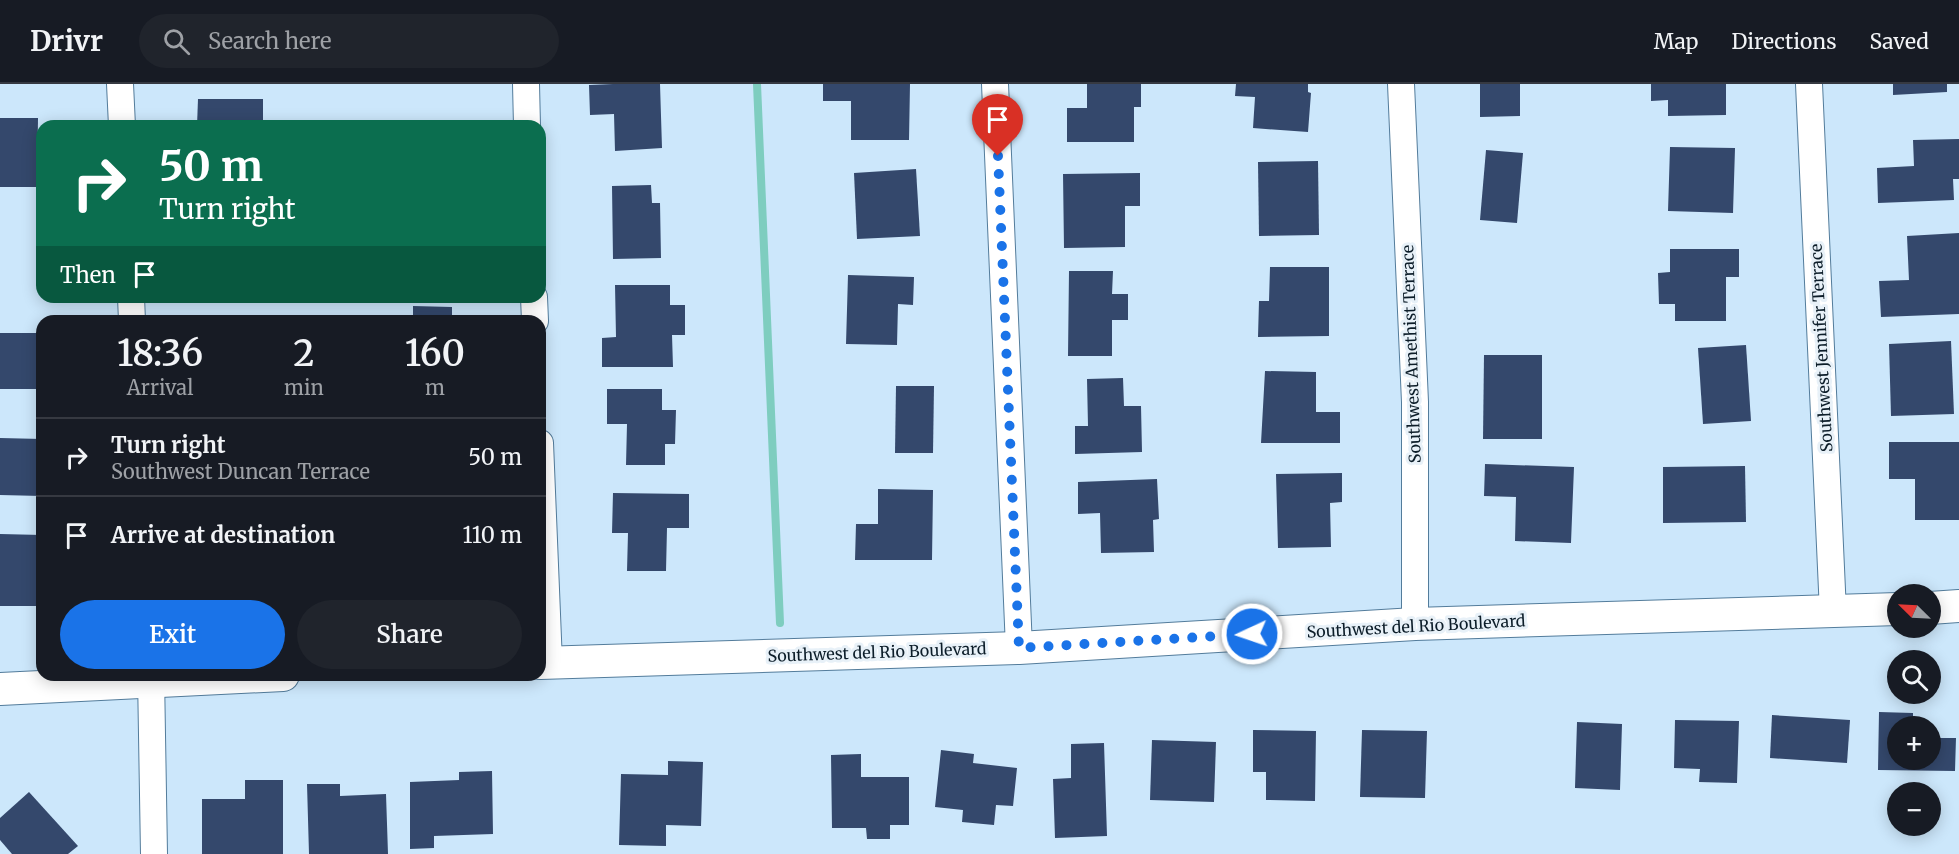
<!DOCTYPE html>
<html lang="en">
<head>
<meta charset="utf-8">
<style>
	:root { --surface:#171b24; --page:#20242c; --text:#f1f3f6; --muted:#9ea1a6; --line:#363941; --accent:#1a73e8 }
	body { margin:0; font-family:Merriweather,serif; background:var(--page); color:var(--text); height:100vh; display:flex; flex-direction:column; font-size:22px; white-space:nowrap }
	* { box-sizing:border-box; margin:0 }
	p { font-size:20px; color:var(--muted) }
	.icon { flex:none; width:33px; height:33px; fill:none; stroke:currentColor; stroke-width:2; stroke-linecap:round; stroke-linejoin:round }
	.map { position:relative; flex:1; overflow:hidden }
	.sheet { position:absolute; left:36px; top:231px; width:510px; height:366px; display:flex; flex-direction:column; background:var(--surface); border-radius:18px; box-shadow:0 3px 15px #0003 }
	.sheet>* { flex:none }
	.hud { position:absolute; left:36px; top:36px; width:510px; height:183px; border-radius:18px; box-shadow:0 3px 15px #0003; background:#0b6e4f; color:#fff; overflow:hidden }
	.needle { width:39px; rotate:294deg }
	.buttons { position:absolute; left:1887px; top:500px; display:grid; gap:12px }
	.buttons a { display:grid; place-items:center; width:54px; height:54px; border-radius:50%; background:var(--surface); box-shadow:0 3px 15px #0003; font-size:30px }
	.pin { position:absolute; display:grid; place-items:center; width:51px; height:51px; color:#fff; margin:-62px -26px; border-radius:50% 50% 50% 0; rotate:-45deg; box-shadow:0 0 6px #0007 }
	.pin .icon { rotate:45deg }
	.me { position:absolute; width:66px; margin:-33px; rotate:267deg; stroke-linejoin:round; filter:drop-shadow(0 0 4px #0008) }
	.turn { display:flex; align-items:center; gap:21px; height:126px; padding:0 24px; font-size:27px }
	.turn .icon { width:78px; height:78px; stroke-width:2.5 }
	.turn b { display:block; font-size:42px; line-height:51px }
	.then { display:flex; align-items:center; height:57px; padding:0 24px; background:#0003; gap:12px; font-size:22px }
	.eta { display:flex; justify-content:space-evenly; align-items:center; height:102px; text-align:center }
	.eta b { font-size:36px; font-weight:600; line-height:42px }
	.action { display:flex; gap:12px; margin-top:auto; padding:12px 24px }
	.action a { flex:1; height:69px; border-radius:36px; background:var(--accent); color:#fff; font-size:24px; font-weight:600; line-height:69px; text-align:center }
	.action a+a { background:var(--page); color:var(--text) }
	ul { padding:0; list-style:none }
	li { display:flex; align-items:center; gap:18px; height:78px; padding:0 24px; border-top:2px solid var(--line) }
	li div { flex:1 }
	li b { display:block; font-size:22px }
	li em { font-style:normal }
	header { display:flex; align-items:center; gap:36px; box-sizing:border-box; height:84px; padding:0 30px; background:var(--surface); border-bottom:2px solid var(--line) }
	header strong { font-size:28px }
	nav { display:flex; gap:33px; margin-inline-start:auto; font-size:21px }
	.search { width:420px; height:54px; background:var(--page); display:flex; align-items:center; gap:15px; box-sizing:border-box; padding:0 21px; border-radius:33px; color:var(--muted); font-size:22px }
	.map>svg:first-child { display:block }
</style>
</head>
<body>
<header>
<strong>Drivr</strong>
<div class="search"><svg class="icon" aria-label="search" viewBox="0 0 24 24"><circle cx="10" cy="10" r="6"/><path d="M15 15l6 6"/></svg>Search here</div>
<nav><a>Map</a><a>Directions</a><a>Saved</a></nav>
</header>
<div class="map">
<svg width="1959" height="770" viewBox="0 0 1959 770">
	<rect width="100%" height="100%" fill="#cce7fb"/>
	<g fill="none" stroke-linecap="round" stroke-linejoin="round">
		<path stroke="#7ecdbf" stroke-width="8" d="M757,0L780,539"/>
	</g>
	<g fill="#34486c">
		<path d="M613,0H660L662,64L615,67L614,30L590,31L589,1Z"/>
		<path d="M823,0H910L909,56H851V17H823Z"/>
		<path d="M1087,0H1141V23H1134V58H1067V24H1087Z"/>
		<path d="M1236,0H1308V8L1311,9L1308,48L1253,44L1255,13L1235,12Z"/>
		<path d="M1480,0H1520V32L1480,33Z"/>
		<path d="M1651,0H1726V31L1668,32V16L1651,17Z"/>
		<path d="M1893,0H1947V8L1893,11Z"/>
		<path d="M198,15H263V42H197Z"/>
		<path d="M0,34H38L37,103H0Z"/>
		<path d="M1959,55V95H1953L1954,116L1878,119L1877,84L1914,82L1913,56Z"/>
		<path d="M1670,63L1735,64L1733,129L1668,127Z"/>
		<path d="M1486,66L1523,69L1517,139L1480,136Z"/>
		<path d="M1318,77L1319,151L1259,152L1258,78Z"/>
		<path d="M916,85L920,152L857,155L854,89Z"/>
		<path d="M1140,89V122H1125V163L1064,164L1063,90Z"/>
		<path d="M651,101L652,119H660L661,174L613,175L612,102Z"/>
		<path d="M1959,149V230L1881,233L1879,197L1909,196L1907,152Z"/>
		<path d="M1670,165H1739V193H1726V237H1675V220H1659L1658,189L1670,188Z"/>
		<path d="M1270,183H1329V252L1258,253L1259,217H1269Z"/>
		<path d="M1069,187H1113L1112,210H1128V236H1112V272H1068Z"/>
		<path d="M848,191L914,193L913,221L898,220L897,261L846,260Z"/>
		<path d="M615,201H670V221H685V251H672L673,283H602V254L616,253Z"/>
		<path d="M413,222L452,223V237H413Z"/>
		<path d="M278,231V237H203V232Z"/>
		<rect x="0" y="249" width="42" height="56"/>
		<path d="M1951,257L1954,330L1891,332L1889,260Z"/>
		<path d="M1746,261L1751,337L1703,340L1698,264Z"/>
		<path d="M1484,271H1542V355H1483Z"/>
		<path d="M1265,287L1316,288V328H1340V359H1261Z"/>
		<path d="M1123,294L1124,322H1141L1142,368L1075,370V342H1088L1087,295Z"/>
		<path d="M896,302H934L933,369H895Z"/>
		<path d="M607,305H662V326H676L675,360H665V381H626L627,340H607Z"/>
		<path d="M0,354L42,355V412L0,411Z"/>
		<path d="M1889,358H1959V436H1915V395H1889Z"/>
		<path d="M1485,380L1574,383L1571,459L1515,457L1516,413L1484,412Z"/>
		<path d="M1745,382L1746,438L1663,439V383Z"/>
		<path d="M1342,389V418L1330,419L1331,463L1278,464L1276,390Z"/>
		<path d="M1157,395L1159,435L1153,436L1154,468L1101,469L1100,429L1078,430V398Z"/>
		<path d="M878,405L933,406L932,476H855L856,440H878Z"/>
		<path d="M613,409L689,410V444H667L666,487H627L628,449H612Z"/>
		<path d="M0,450L42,451V522H0Z"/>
		<path d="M1879,628L1913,629V642H1898V675H1930V654H1956L1955,687L1878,686Z"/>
		<path d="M1772,631L1850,636L1847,679L1770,674Z"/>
		<path d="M1675,636L1739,637L1737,699L1699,698L1700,685L1674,684Z"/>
		<path d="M1577,638L1622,640L1620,706L1575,704Z"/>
		<path d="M1253,646L1316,647L1315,717L1266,716V688H1253Z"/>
		<path d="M1362,646L1427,647L1425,714L1360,713Z"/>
		<path d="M1152,656L1216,658L1214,718L1150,716Z"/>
		<path d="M1104,659L1107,752L1055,754L1053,695L1071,694V660Z"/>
		<path d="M941,666L974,670L973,679L1017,684L1013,722L996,721L994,741L962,738L963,726L935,723Z"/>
		<path d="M861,670V693H909V741H890V755H867L866,744H832L831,671Z"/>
		<path d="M668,677L703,678L701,742L666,741V762L619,761L621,690L668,691Z"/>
		<path d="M492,687L493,750L434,752V764L410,765V698L459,696V688Z"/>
		<path d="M245,696H283V770H202V715H245Z"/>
		<path d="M307,700H340V712L386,710L388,770H309Z"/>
		<path d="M29,708L78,762L68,770H12L0,756V734Z"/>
	</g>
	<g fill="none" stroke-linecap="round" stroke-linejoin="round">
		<defs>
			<g id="minor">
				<path d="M120,0L122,42"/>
				<path d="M526,0L527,42"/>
				<path d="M995,0L1019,564"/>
				<path d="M1401,0L1415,318V540"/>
				<path d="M1809,0L1833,528"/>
				<path d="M131,213L132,237"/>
				<path d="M534,213L535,237"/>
				<path d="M540,359L549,579"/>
				<path d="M151,591L154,770"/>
			</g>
			<g id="tertiary">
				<path d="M1930,524L1959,522"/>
				<path d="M540,579L1019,564L1415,540L1898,525"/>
				<path d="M0,605L283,591"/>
			</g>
		</defs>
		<use href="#minor" stroke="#537c9b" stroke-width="28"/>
		<use href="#tertiary" stroke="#537c9b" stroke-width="34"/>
		<use href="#minor" stroke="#fff" stroke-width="26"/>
		<use href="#tertiary" stroke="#fff" stroke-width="32"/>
	</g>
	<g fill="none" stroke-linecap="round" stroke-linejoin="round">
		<path stroke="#1a73e8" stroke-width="10" stroke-dasharray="0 18" d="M998,72L1019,564L1252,550"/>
	</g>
	<g text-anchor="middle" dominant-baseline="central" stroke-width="6" stroke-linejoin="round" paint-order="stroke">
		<g font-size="16" fill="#0c1d29" stroke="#e8f1f8">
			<text transform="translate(1821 264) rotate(-93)">Southwest Jennifer Terrace</text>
			<text transform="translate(1411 270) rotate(-92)">Southwest Amethist Terrace</text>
			<text transform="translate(1416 542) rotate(-3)">Southwest del Rio Boulevard</text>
			<text transform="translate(877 568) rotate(-2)">Southwest del Rio Boulevard</text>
		</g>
	</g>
</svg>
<div class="buttons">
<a><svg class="needle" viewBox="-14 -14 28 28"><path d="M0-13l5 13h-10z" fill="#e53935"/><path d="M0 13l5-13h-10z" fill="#9ea1a6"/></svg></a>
<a><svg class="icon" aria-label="search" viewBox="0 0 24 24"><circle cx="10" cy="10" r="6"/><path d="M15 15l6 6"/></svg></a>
<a>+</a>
<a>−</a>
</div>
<div class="pin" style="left:998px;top:72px;background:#d93025"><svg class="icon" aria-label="arrive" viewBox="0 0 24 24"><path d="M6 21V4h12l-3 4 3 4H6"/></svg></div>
<svg class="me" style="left:1252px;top:550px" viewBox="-20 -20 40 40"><circle r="17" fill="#1a73e8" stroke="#fff" stroke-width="3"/><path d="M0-11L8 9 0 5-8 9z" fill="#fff"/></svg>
<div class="hud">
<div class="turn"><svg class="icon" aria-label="right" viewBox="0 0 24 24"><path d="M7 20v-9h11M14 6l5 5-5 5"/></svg><div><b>50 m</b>Turn right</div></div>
<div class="then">Then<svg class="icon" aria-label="arrive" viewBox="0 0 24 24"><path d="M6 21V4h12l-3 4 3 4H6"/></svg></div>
</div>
<section class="sheet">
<div class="eta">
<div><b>18:36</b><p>Arrival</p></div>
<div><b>2</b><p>min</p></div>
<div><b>160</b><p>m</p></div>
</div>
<ul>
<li><svg class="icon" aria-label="right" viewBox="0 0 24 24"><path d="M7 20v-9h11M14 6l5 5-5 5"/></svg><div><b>Turn right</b><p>Southwest Duncan Terrace</p></div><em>50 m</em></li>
<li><svg class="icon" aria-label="arrive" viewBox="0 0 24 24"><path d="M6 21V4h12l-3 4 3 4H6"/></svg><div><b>Arrive at destination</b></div><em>110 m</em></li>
</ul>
<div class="action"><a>Exit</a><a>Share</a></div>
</section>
</div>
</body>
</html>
